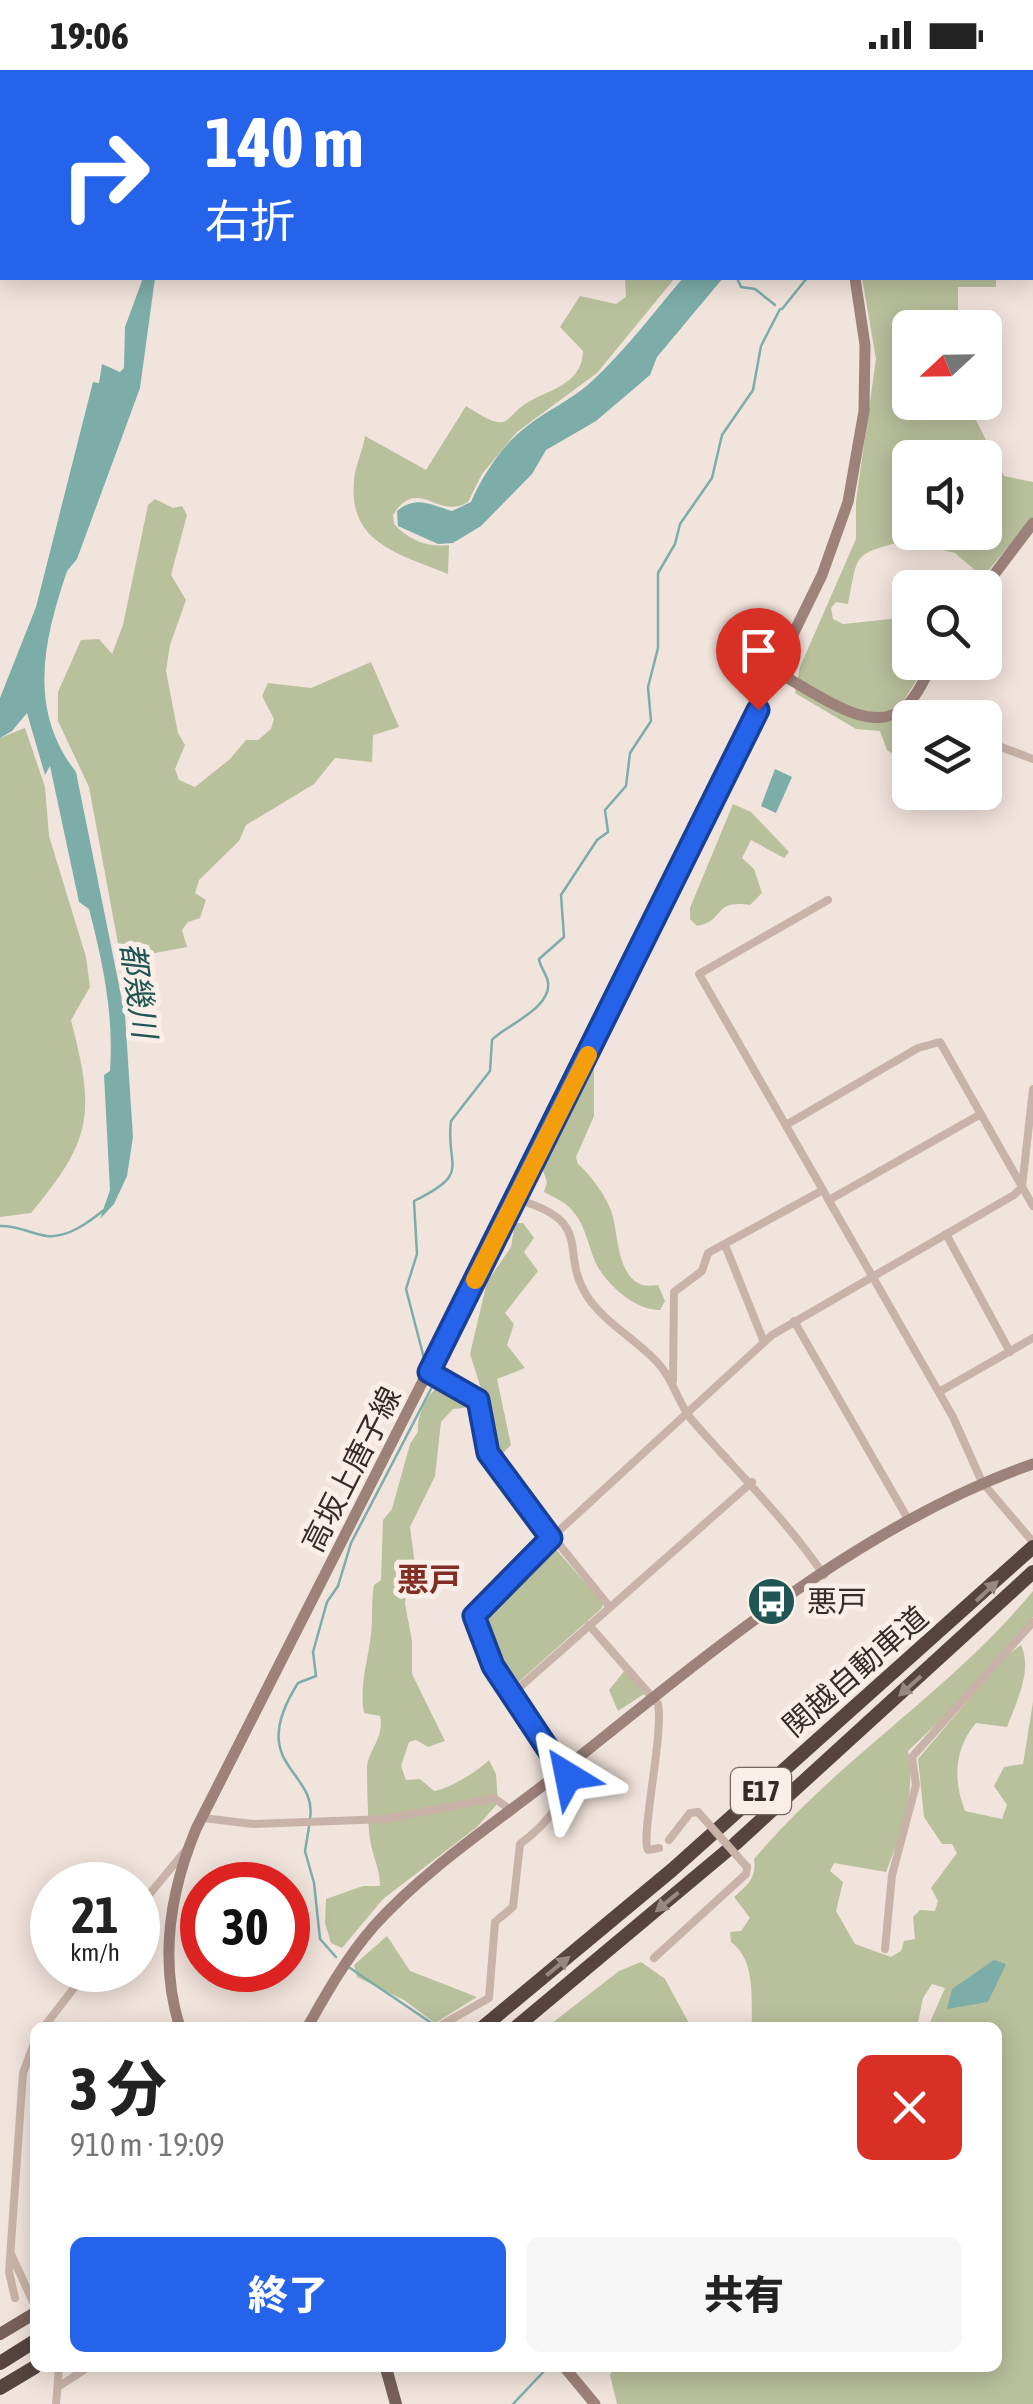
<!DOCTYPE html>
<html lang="ja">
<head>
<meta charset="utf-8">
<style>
	:root { --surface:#fff; --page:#f6f6f6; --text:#222; --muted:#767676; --accent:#2563eb }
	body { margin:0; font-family:"Asap Condensed","Noto Sans JP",sans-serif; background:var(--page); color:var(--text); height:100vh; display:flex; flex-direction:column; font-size:38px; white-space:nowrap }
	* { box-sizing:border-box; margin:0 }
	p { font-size:32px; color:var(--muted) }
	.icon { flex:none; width:55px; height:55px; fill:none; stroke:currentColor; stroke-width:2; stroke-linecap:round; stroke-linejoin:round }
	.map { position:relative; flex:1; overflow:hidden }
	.drawer { position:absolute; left:30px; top:1952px; width:972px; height:350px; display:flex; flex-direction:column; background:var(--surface); border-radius:15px; box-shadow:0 5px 25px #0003 }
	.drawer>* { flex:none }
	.guide { position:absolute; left:0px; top:0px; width:1035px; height:210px; box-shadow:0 5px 25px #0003; background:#2563eb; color:#fff; overflow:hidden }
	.needle { width:65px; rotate:248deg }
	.tools { position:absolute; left:892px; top:240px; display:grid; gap:20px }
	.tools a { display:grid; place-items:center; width:110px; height:110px; border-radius:15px; background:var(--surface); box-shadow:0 5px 25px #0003; font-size:50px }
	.speed { position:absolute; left:30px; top:1792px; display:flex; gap:20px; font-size:50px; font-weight:700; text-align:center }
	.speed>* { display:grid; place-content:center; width:130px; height:130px; border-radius:50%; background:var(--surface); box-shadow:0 5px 25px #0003; line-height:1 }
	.speed small { font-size:25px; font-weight:400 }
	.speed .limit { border:15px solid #d22; background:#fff; color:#111 }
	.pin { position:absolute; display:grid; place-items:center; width:85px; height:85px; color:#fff; margin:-102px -42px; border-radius:50% 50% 50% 0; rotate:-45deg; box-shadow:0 0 10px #0007 }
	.pin .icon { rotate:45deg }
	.me { position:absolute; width:110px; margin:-55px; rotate:325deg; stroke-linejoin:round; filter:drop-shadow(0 0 8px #0008) }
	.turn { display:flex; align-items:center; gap:35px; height:210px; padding:0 40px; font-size:45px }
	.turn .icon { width:130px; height:130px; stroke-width:2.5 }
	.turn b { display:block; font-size:70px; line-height:85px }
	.round { display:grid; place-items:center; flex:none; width:105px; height:105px; border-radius:15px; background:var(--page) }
	.head { display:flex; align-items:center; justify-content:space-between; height:170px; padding:0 40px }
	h1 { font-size:60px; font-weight:800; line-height:75px }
	.cta { display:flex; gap:20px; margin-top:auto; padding:20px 40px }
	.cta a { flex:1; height:115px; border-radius:15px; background:var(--accent); color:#fff; font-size:40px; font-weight:800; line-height:115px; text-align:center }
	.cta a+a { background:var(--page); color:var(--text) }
	.status { display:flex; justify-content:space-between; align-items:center; height:70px; padding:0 50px; background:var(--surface); direction:ltr }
	.status svg { height:28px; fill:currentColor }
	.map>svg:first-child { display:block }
</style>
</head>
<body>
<div class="status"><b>19:06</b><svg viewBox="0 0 49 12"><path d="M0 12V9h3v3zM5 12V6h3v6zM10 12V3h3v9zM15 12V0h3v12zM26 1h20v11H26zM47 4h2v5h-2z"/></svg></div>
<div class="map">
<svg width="1033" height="2334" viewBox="0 0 1033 2334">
	<rect width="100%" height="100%" fill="#f1e4dc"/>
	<g fill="#b9c09c">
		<path d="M625,208H675L597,303L517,362L482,404L468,432C438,451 418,405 393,445L394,454C409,470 428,478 449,475L448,504C400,484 348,474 354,411C355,395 363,381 365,366L426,400L466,336C476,342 492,354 503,352C510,350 515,341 521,337C544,319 582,318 583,281L560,257L580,226L616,234L626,227Z"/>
		<path d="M862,208H996V217H958V257L910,258V332L971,333L970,338L1004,406L1033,412V447L983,507L955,483L926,476V463L985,462V388H910L906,470C851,486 859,481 848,534L836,532L831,538L833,549L843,554L910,547V592L928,593L890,651H910V696L887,680L880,661L856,659L795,623L800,597L856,469V431L876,289Z"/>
		<path d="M155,429L173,438L182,436L187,445L171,505L186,530L170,575L166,601L178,663L185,675L175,699L179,710L195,717L230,689L246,670H258L271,659L274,649L262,626L268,613L311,618L371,592L399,657L373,665L372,692L335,688L314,714L246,755L239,771L199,810L195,823L206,830L200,848L188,852L182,860L187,877L134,887L119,879L89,717L58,651V622L81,570L99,569L112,584L123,555L148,435Z"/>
		<path d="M25,658L45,717L49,766L86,887L90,917L71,950C95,1043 93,1069 31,1143L0,1147V668Z"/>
		<path d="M733,734L751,742L789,782L784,788L751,770L742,788L754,799L762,823L750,835C712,829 726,851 697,856L690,849V838Z"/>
		<path d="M594,988V1046L576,1087L578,1094C590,1104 610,1131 613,1147C619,1171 618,1223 658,1215L665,1231L660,1240C635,1241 603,1212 594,1189C587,1171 585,1154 571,1139C564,1131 553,1127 544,1122L547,1112L541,1095Z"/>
		<path d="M515,1153H523L534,1168L524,1182L538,1201L505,1243L514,1254L507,1275L525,1298L497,1309L511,1375L496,1390L489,1374L488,1340L470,1284L487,1212L511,1177Z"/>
		<path d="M442,1315L463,1323L471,1337L453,1339L441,1352L435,1406L410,1457L415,1495L408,1500L405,1534L412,1571V1604L445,1671L428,1677L416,1670L409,1672L401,1696L406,1710L420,1709L434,1721C449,1719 478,1701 489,1690L496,1704L498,1733L477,1757L383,1829L342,1878L331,1873L325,1853L326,1829L363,1816H380C380,1798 373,1788 370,1770C368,1755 367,1714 367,1698C368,1680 385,1667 380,1646L364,1643C359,1615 368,1591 371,1564C373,1547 371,1531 374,1515L381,1510L383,1450L392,1439L410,1374L418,1362C416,1348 428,1320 442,1315Z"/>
		<path d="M552,1475L603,1533L602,1538L513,1617L491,1583L480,1551Z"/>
		<path d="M1033,1521V1547L951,1640L908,1681C916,1725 902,1761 886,1802L834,1793L830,1801L843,1812L836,1841L855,1874L891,1887L901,1881L904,1871L915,1869L913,1847L920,1840L935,1841L938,1831L931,1818L957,1783L952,1774H942L924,1747L918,1689L1005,1587L1021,1575C1033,1600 1016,1633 1007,1657L976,1653C954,1679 953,1710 965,1741L1002,1749L1007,1735L994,1716L1004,1697L1023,1694L1033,1632V2334H617L610,2305L613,2298H998V1958L928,1957L945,1918L932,1914L923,1928L917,1957H752C751,1929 756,1890 731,1872L730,1862L741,1861L750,1848L734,1827C748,1815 757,1807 754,1789C837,1690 951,1621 1033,1521Z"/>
		<path d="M626,1599L647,1622L618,1641L609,1620Z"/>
		<path d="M387,1866L410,1901L477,1927L435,1953L404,1930L357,1907L354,1895Z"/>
		<path d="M641,1892L665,1909L691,1957H547L619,1901Z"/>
	</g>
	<g fill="#7cada9">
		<path d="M143,208H155L140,318L77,489L67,501C44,569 27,639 76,702L125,945L133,1067L127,1106L114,1134L100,1149L110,1120L104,1005L110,1001C114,945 103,893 89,839L79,832L50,696L45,705L27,643L12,661L0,668V628L36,537L93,312L99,313L102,294L120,302L124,298L125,257Z"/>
		<path d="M683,208H723L657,287L650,305L596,351L546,380L532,404L481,456L453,473L438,474L398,456L397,441C417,425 430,435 452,441L471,432C482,406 503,374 526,357C547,340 570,331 590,313C625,281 653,243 683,208Z"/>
		<path d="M775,699L792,707L776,743L761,736Z"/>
		<path d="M994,1890L1006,1894L988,1932L947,1939L952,1919Z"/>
	</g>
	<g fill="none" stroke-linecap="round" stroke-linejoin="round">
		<g stroke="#7cada9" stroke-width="2.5">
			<path d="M261,0L284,2"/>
			<path d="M785,0V2"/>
			<path d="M737,208L741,217L755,219L775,235"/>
			<path d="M782,239L807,208"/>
			<path d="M0,1156C18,1155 30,1164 47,1166C68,1168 89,1152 104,1140"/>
			<path d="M425,1292L406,1219L417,1184L414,1131C473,1102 445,1098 451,1051L490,1001L492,970C504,956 552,939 548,912C547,905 540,897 539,889L564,867L561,825L597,770L608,762L605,740L626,716L630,683L651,651L648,617L658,578V503L675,474L680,454L712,408L722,365L753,320L761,276L780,239"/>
			<path d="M310,1749C318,1699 245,1697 298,1613L316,1606L313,1582L327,1532L338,1516L351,1473L432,1317"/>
			<path d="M309,1757L305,1781L314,1813L320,1869L336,1887"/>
			<path d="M350,1898L433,1954"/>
			<path d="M513,2334L547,2298"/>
		</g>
		<g stroke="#c9b3a8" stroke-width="8">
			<path d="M1025,0L1026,2"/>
			<path d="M1032,27L1033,28"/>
			<path d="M985,671L1033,689"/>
			<path d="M828,830L699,904L953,1347L982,1412L1033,1472"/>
			<path d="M786,1055L918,978L940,972L1033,1136"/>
			<path d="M516,1129C599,1153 556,1181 589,1229C607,1254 635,1269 656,1291C673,1308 677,1331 691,1349C738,1403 783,1446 824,1505"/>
			<path d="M829,1130L981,1044"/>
			<path d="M946,1164L1010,1282"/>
			<path d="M725,1175L764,1272"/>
			<path d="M794,1251L908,1449"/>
			<path d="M429,1302L478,1330L485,1374L495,1395L609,1536"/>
			<path d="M673,1311L674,1222L702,1201L708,1183L823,1120"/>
			<path d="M939,1322L1033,1268"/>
			<path d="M589,1555L658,1634C664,1664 640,1769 648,1780L659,1778"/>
			<path d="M512,1624L752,1412"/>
			<path d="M563,1699L493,1596L473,1546L551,1468L772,1265L1014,1125L1022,1117L1033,1019"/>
			<path d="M203,1748L253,1754L386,1749L494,1728L511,1740"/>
			<path d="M669,1770L690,1743L698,1742"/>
			<path d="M138,1838L186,1780"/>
			<path d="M885,1879L892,1805L916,1715L912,1687L1033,1552"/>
			<path d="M654,1888L746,1804L747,1797"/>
			<path d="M43,1958L88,1900"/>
			<path d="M436,1958L489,1928L495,1852L513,1837L520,1774C542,1758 573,1727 566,1696"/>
			<path d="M11,2184L34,2234"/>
			<path d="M15,2228L9,2202L23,2003L35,1971"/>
			<path d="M61,2315L87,2298"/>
			<path d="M56,2334L59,2298"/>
		</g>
		<g stroke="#9d827a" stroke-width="11">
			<path d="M815,0L816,2"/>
			<path d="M984,518L1033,453"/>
			<path d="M776,602C809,617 869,669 904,638C917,627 925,607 934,592"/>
			<path d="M180,1958C159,1891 170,1822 196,1759L580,1001L822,505L848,432L864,341L865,275L855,208"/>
			<path d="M307,1958C327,1922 347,1887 374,1856C424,1800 494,1754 554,1707C700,1591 856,1456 1033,1394"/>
			<path d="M565,2298L595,2334"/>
		</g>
		<g stroke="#78605a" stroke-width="12">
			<path d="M0,2264L35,2243"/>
			<path d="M386,2298L396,2334"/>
		</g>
		<g stroke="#574440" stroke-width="14">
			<path d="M482,1958L672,1800L1033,1477"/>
			<path d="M515,1958L735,1774L1033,1502"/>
			<path d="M0,2293L35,2271"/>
			<path d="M0,2318L35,2297"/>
		</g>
		<path stroke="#c9b3a8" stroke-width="8" d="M698,1742L747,1797"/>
	</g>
	<defs><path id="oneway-solid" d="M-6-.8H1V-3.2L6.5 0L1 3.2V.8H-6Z" transform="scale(2.5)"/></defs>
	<g fill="#988883">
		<use href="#oneway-solid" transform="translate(987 1521) rotate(-43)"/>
		<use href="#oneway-solid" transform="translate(910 1616) rotate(138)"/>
		<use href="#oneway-solid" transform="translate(667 1832) rotate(140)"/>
		<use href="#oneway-solid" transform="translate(558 1896) rotate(-39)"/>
	</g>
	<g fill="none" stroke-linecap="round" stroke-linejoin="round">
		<defs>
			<path id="route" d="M568,1706L566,1696L563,1699L558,1694L493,1596L474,1546L551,1468L488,1383L478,1330L429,1302L758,640"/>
		</defs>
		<use href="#route" stroke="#184099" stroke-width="25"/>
		<use href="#route" stroke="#2563eb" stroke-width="18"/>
		<path stroke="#f59e0b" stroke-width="18" d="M475,1210L588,985"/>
	</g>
	<defs>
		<symbol id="bus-disc" viewBox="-11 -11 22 22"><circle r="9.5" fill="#1f5653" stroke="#f9efe8"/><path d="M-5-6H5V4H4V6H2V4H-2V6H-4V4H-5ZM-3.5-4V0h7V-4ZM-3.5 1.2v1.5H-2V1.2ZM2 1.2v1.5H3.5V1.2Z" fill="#fff"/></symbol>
	</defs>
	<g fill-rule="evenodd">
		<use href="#bus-disc" x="744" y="1504" width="55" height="55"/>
	</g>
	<g text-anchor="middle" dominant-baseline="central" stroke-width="10" stroke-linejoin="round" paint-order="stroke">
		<rect fill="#f9efe8" stroke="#706662" stroke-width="2.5" x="731" y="1698" width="60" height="46" rx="8"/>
		<g font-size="28" font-weight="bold" fill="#362b28">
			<text x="761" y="1721">E17</text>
		</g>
		<g font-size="30" fill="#362b28" stroke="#f9efe8">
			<text transform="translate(351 1399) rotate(-63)">高坂上唐子線</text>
			<text transform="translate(855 1601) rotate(-41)">関越自動車道</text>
		</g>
		<g font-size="30" fill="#362b28" stroke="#f9efe8" text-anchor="start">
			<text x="807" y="1531">悪戸</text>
		</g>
		<g font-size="32" font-style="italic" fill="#1f5653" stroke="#f9efe8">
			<text transform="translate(139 920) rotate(82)">都幾川</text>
		</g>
		<g font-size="32" font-weight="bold" fill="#832e24" stroke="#f9efe8">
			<text x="429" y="1509">悪戸</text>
		</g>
	</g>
</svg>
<div class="tools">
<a><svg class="needle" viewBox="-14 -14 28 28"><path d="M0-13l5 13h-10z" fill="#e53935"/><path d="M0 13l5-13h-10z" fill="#767676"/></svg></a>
<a><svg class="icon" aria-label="sound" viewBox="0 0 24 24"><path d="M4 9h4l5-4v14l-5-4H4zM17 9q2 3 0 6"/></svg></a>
<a><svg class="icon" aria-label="search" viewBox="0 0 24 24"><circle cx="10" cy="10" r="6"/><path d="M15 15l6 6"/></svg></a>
<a><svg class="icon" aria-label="layers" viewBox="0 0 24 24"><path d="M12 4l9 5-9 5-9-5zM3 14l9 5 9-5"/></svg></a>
</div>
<div class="speed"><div>21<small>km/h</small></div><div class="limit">30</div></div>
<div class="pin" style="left:758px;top:640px;background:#d93025"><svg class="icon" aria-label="arrive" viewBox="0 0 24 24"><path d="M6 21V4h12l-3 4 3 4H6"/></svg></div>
<svg class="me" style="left:568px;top:1706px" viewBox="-20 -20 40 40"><path d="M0-17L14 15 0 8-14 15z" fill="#2563eb" stroke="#fff" stroke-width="4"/></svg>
<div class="guide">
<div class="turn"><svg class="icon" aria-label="right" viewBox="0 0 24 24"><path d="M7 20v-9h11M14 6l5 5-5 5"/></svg><div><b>140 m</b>右折</div></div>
</div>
<section class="drawer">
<div class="head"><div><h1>3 分</h1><p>910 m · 19:09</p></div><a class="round" style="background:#d93025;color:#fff"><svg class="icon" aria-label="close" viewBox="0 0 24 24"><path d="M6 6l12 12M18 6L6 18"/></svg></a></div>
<div class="cta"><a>終了</a><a>共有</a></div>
</section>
</div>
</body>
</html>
